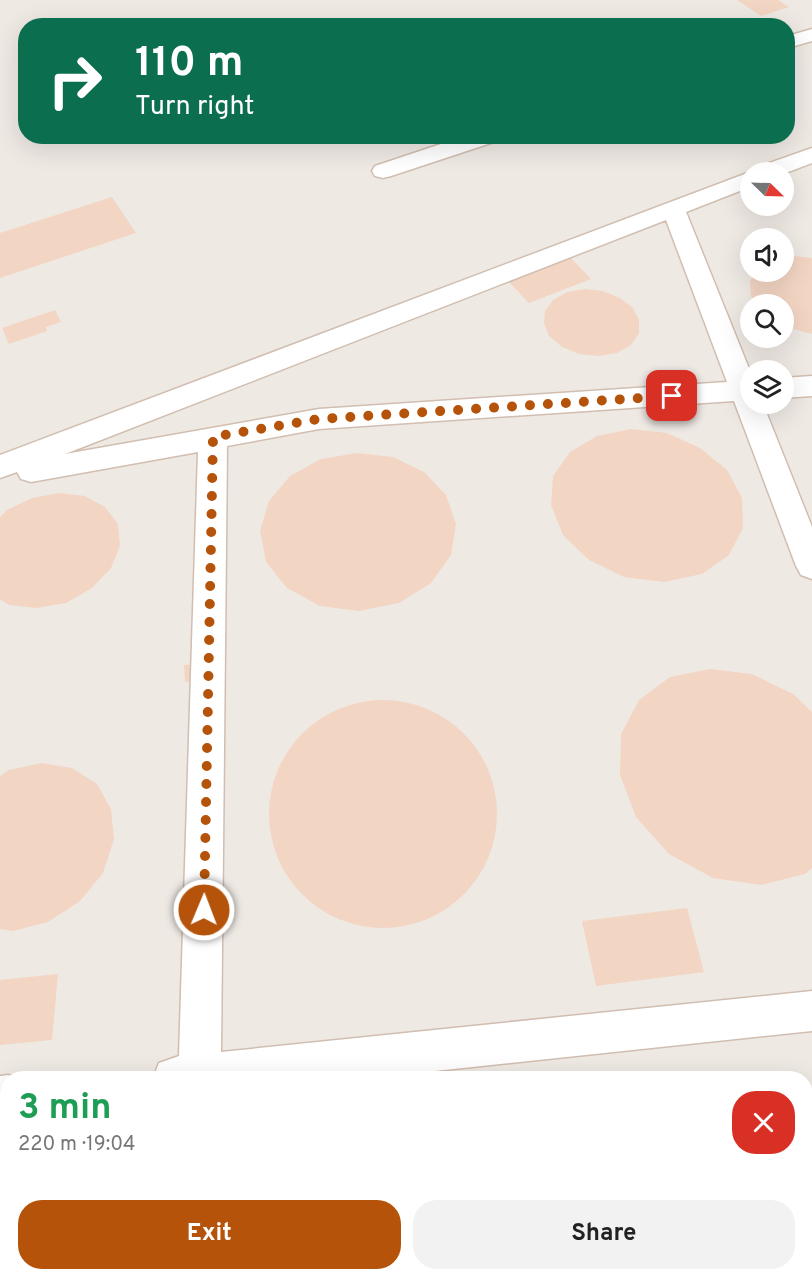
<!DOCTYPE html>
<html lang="en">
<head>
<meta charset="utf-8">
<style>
	:root { --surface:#fff; --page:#f2f2f2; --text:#222; --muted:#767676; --accent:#b45309 }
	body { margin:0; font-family:Overpass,sans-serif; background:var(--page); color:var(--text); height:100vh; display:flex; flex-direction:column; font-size:22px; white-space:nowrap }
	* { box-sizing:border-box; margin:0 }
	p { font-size:20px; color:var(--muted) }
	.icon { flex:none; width:33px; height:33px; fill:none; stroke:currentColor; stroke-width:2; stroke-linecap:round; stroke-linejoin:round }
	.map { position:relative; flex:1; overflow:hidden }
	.panel { position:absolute; left:0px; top:1071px; width:813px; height:210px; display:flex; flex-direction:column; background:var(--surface); border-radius:24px 24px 0 0; box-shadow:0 6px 24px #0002 }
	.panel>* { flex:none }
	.top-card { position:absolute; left:18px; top:18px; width:777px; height:126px; border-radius:24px; box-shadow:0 6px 24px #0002; background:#0b6e4f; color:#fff; overflow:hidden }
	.needle { width:39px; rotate:113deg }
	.tools { position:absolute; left:740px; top:162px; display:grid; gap:12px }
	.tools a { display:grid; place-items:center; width:54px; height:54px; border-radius:50%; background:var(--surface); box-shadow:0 6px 24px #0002; font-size:30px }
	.pin { position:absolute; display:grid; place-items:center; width:51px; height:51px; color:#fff; margin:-26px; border-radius:12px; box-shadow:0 3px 9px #0006 }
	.me { position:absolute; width:66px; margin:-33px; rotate:1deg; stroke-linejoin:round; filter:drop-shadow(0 0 4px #0008) }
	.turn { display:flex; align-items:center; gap:21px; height:126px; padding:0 18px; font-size:27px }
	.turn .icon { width:78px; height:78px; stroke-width:2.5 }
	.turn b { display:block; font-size:42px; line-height:51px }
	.round { display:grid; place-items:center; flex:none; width:63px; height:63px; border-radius:24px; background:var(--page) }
	.headline { display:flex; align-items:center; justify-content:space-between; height:102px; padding:0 18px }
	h1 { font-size:36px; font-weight:700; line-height:45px; color:#1e9e55 }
	.primary-button { display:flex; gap:12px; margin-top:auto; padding:12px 18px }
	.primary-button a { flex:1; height:69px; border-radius:24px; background:var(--accent); color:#fff; font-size:24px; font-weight:700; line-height:69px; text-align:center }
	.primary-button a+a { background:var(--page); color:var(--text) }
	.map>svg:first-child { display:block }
</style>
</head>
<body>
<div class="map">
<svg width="812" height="1281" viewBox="0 0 812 1281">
	<rect width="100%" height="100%" fill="#fdf6ec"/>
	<path fill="#efe9e4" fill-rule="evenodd" d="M0,0H812V1281H0ZM26,26H788V136H26ZM750,172H783V206H750ZM750,238H783V272H750ZM750,304H783V338H750ZM750,370H783V404H750ZM8,1078H806V1274H8Z"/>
	<g fill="#f3d5c3">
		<path d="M737,0H778L789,7L761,16Z"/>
		<path d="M112,197L136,233L0,278V233Z"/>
		<path d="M794,256L812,258V334L783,326V304H756L751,296L750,281L756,272H783V258Z"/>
		<path d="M571,258L591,279L529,303L509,282Z"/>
		<path d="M585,289L603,291L620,298L633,308L639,320V333L631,345L617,353L599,356L579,354L562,347L549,336L544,323L545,311L553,300L567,292Z"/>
		<path d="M55,310L61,322L46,327L47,331L9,344L2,328Z"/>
		<path d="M631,429L667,433L700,448L727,470L742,498L743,528L729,555L702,574L664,582L624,577L589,560L563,535L551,505L553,476L570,452L597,436Z"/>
		<path d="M357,453L393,457L424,472L446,495L456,524L451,555L431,583L399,603L359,611L320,606L287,588L266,562L260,531L269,501L290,476L321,459Z"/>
		<path d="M59,493L85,496L105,507L118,524L120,546L111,568L92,588L66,603L37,608L9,605L0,599V517L7,510L32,498Z"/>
		<path d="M199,664V680L185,682L184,665Z"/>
		<path d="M710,669L752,674L793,694L812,712V868L805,874L761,885L713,878L669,854L636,817L620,775L621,734L639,700L670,677Z"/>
		<circle cx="383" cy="814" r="114"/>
		<path d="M42,763L72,768L97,784L111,809L114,839L103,873L80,901L48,922L13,931L0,929V776L9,770Z"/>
		<path d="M687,908L704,972L596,986L582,921Z"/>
		<path d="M58,974L52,1040L0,1045V980Z"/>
		<path d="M812,1115V1281H726L725,1274H806V1117Z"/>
		<path d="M0,1211L8,1212V1274H93L97,1281H0Z"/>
		<path d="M292,1274H573L575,1281H291Z"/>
	</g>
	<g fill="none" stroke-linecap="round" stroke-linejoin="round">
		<defs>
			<g id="minor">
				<path d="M812,29V41L788,48V36Z"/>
				<path d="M465,136H500L497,141L391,176L383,178L375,176L372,171L375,166Z"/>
				<path d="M812,148V163L783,174L755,172L758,167Z"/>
				<path d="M750,172H752H750V187L686,212L750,371V404H763L812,527V579L801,575L796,566L734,401L319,429L227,446L221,1052L812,991V1031L369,1078H153L159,1063L179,1056L198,452L31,482L21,479L17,472L0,478V455ZM666,220L727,382L319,409L65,454Z"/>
				<path d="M812,376V396L783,398V378Z"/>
				<path d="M8,1075L17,1078H8V1117L0,1118V1076Z"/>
				<rect x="174" y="1274" width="46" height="7"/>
			</g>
		</defs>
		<use href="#minor" stroke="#d1beb0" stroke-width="3"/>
		<use href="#minor" fill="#fff" fill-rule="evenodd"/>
	</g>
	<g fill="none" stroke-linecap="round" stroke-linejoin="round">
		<path stroke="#b45309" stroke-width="10" stroke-dasharray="0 18" d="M204,910L213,437L319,419L672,396"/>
	</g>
</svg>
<div class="tools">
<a><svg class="needle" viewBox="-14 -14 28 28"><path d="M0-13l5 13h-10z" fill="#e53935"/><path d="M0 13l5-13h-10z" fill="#767676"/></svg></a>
<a><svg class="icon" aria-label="sound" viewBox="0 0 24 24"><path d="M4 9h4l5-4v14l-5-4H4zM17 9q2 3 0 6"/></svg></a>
<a><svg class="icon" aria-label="search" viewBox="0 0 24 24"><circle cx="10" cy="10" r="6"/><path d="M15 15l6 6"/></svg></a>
<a><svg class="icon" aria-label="layers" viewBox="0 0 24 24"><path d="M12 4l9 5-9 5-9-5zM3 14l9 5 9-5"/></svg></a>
</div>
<div class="pin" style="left:672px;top:396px;background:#d93025"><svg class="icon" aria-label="arrive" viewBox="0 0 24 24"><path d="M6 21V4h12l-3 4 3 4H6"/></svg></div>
<svg class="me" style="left:204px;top:910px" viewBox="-20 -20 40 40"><circle r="17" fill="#b45309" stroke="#fff" stroke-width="3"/><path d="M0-11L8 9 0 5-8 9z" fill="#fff"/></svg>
<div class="top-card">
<div class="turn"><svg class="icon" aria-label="right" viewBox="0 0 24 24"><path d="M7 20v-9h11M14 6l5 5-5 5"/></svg><div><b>110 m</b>Turn right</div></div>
</div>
<section class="panel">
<div class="headline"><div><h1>3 min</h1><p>220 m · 19:04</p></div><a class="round" style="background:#d93025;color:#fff"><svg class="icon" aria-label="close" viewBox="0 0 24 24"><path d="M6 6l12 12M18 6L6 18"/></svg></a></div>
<div class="primary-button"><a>Exit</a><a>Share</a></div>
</section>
</div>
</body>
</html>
